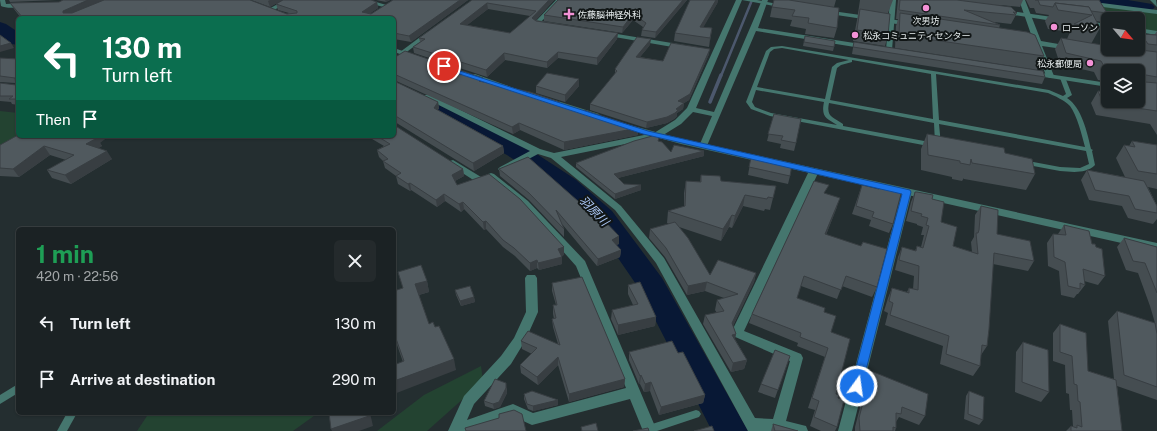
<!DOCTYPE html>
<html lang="en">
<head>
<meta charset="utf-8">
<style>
	:root { --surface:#1b2224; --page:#242a2c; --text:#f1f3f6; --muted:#a0a4a6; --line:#393f41 }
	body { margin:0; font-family:"Public Sans","Noto Sans JP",sans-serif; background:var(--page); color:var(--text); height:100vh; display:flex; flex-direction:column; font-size:15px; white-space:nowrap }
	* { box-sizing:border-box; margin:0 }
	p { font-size:13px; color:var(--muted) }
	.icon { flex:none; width:22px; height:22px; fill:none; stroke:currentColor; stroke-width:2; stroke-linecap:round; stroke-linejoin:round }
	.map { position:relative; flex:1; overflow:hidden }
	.side { position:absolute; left:16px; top:227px; width:380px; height:188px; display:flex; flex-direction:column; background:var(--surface); border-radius:6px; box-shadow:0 1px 3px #0004,0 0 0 1px var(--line) }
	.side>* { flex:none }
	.hud { position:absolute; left:16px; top:16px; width:380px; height:122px; border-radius:6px; box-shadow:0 1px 3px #0004,0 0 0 1px var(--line); background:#0b6e4f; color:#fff; overflow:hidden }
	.needle { width:26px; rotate:119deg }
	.tools { position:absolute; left:1101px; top:12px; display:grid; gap:8px }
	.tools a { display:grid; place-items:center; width:44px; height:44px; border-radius:6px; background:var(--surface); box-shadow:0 1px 3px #0004,0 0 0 1px var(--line); font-size:20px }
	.pin { position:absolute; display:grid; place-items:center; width:34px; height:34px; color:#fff; margin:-17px; border:2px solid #fff; border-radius:50%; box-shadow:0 1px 4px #0007 }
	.me { position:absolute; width:44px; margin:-22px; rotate:14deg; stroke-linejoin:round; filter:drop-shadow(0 0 3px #0008) }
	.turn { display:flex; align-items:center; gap:14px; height:84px; padding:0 20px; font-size:18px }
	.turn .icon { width:52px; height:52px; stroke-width:2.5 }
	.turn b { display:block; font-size:28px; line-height:34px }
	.then { display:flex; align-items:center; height:38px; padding:0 20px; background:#0003; gap:8px; font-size:15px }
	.round { display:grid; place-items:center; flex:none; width:42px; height:42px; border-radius:6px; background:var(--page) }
	.summary { display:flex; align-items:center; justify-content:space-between; height:68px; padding:0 20px }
	h1 { font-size:24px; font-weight:700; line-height:30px; color:#1e9e55 }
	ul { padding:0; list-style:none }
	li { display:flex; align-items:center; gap:12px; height:56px; padding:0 20px }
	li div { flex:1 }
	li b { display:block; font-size:15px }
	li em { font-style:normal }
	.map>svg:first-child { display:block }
</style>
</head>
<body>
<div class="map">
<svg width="1157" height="431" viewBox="0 0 1157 431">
	<rect width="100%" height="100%" fill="#242e30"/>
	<g fill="#234331">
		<path d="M1103,6L1157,13V32L1138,29V19H1110Z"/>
		<path d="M0,111L18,113V136L0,151Z"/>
		<path d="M481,366L483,381L427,431H377L424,395Z"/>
		<path d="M149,413H318L293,431H137Z"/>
	</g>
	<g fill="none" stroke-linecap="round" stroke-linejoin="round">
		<path stroke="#4c586d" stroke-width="2.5" d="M721,76L752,0"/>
		<path stroke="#4c586d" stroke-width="3.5" d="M710,102L721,75"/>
		<g fill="#081835" fill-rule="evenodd">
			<path d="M1086,0H1128L1152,4L1155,7L1152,10L1147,12L1093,4L1088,3Z"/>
			<path d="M0,22L6,24L18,32V45L12,44L0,35Z"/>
			<path d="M394,84L523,145L575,179L612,211L662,278L748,431H712L640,290L594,223L559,189L507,155L394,97Z"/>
		</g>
		<g fill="#45766e" fill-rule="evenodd">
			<path d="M782,46L1049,90L1063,96L1066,94L1060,78L1061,77H1065L1072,95L1067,98C1082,108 1087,132 1091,149L1093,150L1092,151L1095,165C1086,174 1072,172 1060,171L770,116L751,109L746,102L766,51L771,47ZM782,48L849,60L837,63L832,67L825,99L757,87L770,52L774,49ZM852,60L931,74L933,119L830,100L837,68L841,65L852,62ZM936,74L1048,93C1055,96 1064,100 1070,106C1077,115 1082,136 1085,147L939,120ZM756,90L824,102C821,117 826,118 837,125L771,113L755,107L752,102ZM829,103L934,123L935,143L843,126V124C833,117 826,117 829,103ZM939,124L1086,151L1089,164L1080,168L1060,167L941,145Z"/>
			<path d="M18,384V393L0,404V395Z"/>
			<path d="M696,410L699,411L701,414L699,417L657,431H645L644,429L646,426L649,425Z"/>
			<path d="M67,413H77L67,431H57Z"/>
		</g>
		<g fill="#45766e" fill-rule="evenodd">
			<path d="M0,0H5L6,4L24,3L27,5C22,8 6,9 1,6Z"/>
			<path d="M285,0H293L272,11L267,10Z"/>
			<path d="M358,0H369L390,6L387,8Z"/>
			<path d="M736,0H742L696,108L714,112L762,0H768L758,28L867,45L870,47L867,49L756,31L706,148H700L699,146L712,116L693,112L681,124L660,137L561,157L621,206L664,258L755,418L773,419L790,361L733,336L731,333L809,171L814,168L817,169L819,171L744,331L801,354L803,358L786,421L806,426L808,431H748L656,263L615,210L551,158L538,154L506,171H500L498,169L500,167L530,151L423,97L424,95H430L540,149L554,153L654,133L675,120L687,108Z"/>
			<path d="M890,0H896L892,50L889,52L886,50Z"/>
			<path d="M1061,0H1078L1157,10V14L1064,2Z"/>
			<path d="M1150,0H1156L1157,7Z"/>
			<path d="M1003,10L1059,18L1062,20L1059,22L1001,13L1000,12Z"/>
			<path d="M1085,21L1108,24V28L1083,24V22Z"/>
			<path d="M1138,28L1157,31V35L1138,32Z"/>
			<path d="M427,32L432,33L404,54H400V52Z"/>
			<path d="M605,32L684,45L687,47L684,49L603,35L602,34Z"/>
			<path d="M1028,71L1108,83V87L1031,75H1028Z"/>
			<path d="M453,160L481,177L491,173L494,174L528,201L585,261L657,431H643L630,399L532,425L512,416L470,431H448L464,396L501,356L514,338L526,312L525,278L527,275H535L537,278L538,312L525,341L511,364L474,404L467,420L513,404L533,413L626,388L576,266L522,205L490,180L481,184L478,183L450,165L448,163L450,161Z"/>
			<path d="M907,189L912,192L852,431H838L902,192Z"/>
		</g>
		<g fill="#45766e" fill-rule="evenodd">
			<path d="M556,0H562L539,24H535V22Z"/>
			<path d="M742,0H757L788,6L785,8Z"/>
			<path d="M1019,0H1025L1041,41L1070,46L1073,48L1070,50L1042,46L1054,76L1053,78H1050L1046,76L1035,44L1023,41L1026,39L1033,40Z"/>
			<path d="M825,10L910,22L913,24L910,26L823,13L822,12Z"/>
			<path d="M394,48L417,56L418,57L415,59L394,52Z"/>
			<path d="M469,74H475L525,92L521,94H518L469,78Z"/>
			<path d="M545,99H551L599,114L600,116L599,118H593L545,103Z"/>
			<path d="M623,124H626L682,139L1157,243V251L681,144L623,128Z"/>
		</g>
	</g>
	<g fill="#454d51" fill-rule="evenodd">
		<path d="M9,0H57L10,2Z"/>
		<path d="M251,0H282L270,7Z"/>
		<path d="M376,0H390L386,2Z"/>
		<path d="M393,0H468L411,42L394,39V18H21L14,9L10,3L59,2L287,14L289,13L278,10L276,4L377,2L378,8L370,13L371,14Z"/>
		<path d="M472,0H554L536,20L618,33L617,39L597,65L558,58L547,68L505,60L487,77L414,53L413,47L420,42L419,38ZM488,9L530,16L510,33L467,25Z"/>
		<path d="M558,0H687L655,38L641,36L642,30L643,27L633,20L622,33L544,21V15Z"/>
		<path d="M774,0H836L834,7L837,28L834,38L805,34L806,29L790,26L792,20L770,17L772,7Z"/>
		<path d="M860,0H893L888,13V35L885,46L853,41L857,20L858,14V13Z"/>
		<path d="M898,0H1023L1020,7L1000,5V6L1017,13L1011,24L994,22L1000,25L999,28L1044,56L1037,70L895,48L896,26L898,19H896Z"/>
		<path d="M1026,0H1099L1107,13L1102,22L1096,21L1100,28L1091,44L1138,50V39L1141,34H1155L1157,31V135L1150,124L1096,115L1091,103L1098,91L1104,92L1102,87L1105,81L1098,80L1094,72L1060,64L1055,49L1061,38L1067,39L1070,32L1048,29L1045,21L1049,15L1036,13L1034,8H1030ZM1108,71H1138V101H1108Z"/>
		<path d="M718,2L703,27L712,28L709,47L674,41L675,33Z"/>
		<path d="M805,36L834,47L833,51L803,46Z"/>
		<path d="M854,42L1045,77L1042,84L852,54Z"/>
		<path d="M650,45L640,57L663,61L709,54L689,100L684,103L683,109L677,113V116L674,119L667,123L646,128L590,110V104L615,74V69Z"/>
		<path d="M394,55L484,83L560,102V106L638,135L564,150L520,130L513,134L394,80Z"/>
		<path d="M0,58L18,59V105L12,104L11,102L0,101V83L16,85L15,83L0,82Z"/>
		<path d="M394,81L438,102L439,108L438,110L503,146L504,153L474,171L395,122H394Z"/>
		<path d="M536,86H579L565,102L536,93Z"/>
		<path d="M774,114L796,143L794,151L780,148L781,144L767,141Z"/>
		<path d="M927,134L1005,153L1035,174L1026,190L964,179V178L962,181L952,179V177L921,170V149Z"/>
		<path d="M367,136H394L463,169L464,176L455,181L457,185L564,247V255L561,256L562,264L539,270L537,268L530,271L515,256L503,247L486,229L484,230L464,209L461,212L445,201L437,207L411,190L410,191L398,184L396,176L385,168L383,161L379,157L377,150L384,146Z"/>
		<path d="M658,141L671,152L704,151V156L618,178L624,184L641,185V190L615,199L576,167V163Z"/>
		<path d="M1132,141L1157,145V189L1148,187L1157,206V219L1153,224L1128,218L1122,206L1089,200L1081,180L1087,170L1125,177L1116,158L1124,145L1129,146Z"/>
		<path d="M100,143L102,146L98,148L112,159L71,184L52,178L47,170L66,160L50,155L19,177L0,176V145Z"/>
		<path d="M751,158L790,176L788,184L748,175Z"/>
		<path d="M499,169L619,244L616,245L621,250L620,257L597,266L562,224L564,229V237L529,200L500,176Z"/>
		<path d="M701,175L721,181L776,186L770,210L765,209L764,211L743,206L732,228L729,227L721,241L679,227L710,275L756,273L754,282L733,326L736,334L735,339L747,360L744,369L731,372L703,324L705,315L717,313L715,310L717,300L724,298L705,291L687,295L665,257L649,238L650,229L670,224L667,223L668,211L684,207V193L686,181L700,182Z"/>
		<path d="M862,185L879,189L881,185L893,224L889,233L869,226L871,220L852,214Z"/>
		<path d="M915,192L932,199L941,222L953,246L972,252L971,242L974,237L975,215L981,206L997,234L1034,261L1028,271L993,264L987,346L981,355L980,366L973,376L940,364L943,346L885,325L888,313L884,311L888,298L892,288L907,292L909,288L913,289L914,276L895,270L898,257L902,247L915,251L917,246L921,247L924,235H921L923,227L917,225V224L906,221L911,202Z"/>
		<path d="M826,194L837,207L826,235L861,246L863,242L877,287L872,297L842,286L837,299L801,286L797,298L824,312L831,332L836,394L838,398L837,427L835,431H821L810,426L815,410L808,408L825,357L797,346L798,343L749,323L752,314Z"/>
		<path d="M1064,225L1092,244L1105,276L1098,285L1084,281L1085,285L1078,294H1077L1074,298L1061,295L1059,271L1048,266L1047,243L1053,234H1058Z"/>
		<path d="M1124,238L1157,247V400L1117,386L1122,431H1066L1071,426L1073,427L1072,410H1070L1069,394L1066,393L1065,365L1053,361V333L1060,324L1088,371L1114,379L1108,321L1117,311L1155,323L1150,306L1138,273L1126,270L1117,247Z"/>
		<path d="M398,272L427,281L429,292L419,295L429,324L435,327L456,370L403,362L395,339H394V291L403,288Z"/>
		<path d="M552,283L625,379L624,387L569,402L558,365L538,385L521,373L520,365L532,354L522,349L521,341L558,344L553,327L552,319H554L553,314V305H556L552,291Z"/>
		<path d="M628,285L656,317L655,326L618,335L611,319L612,310L633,305L628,294Z"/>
		<path d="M455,290L474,297L475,302L461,306L456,295Z"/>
		<path d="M1023,342L1049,392L1041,402L1015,392L1016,352Z"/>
		<path d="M629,352L678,353L705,395L703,403L659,415L650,391L644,392L640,384H639L629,360Z"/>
		<path d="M790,356L775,398L758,392L761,384Z"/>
		<path d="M871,371L925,416L919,425L899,417L896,422V428L895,431H855V427L867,381Z"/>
		<path d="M507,388V393L500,407L494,409L485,406L484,401Z"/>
		<path d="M969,391L983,420L979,425L964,419L966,396Z"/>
		<path d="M524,394L558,400V405L533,411L528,409L524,399Z"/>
		<path d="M773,424L798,431H771Z"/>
	</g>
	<g fill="#383e42">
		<path d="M88,0H104L66,18L63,13V11Z"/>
		<path d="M270,0H282L270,7L268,1Z"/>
		<path d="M385,0H390L386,2Z"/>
		<path d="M460,0H468L411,42L409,36Z"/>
		<path d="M549,0H554L533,23L532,18Z"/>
		<path d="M683,0H687L655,38L656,32Z"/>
		<path d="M716,0H718V2L699,35L700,27Z"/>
		<path d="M377,2L378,8L364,18L362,12Z"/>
		<path d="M487,3L488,9L461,30L460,24Z"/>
		<path d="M633,14V20L622,33L623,27Z"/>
		<path d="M712,28L711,36L709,47L710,38Z"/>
		<path d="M618,33L617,39L597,65V58Z"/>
		<path d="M651,39L650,45L636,62V57Z"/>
		<path d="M11,43L14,48L0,52V46Z"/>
		<path d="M710,49L709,54L689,100L678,107V101Z"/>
		<path d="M558,52V58L547,68V62Z"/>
		<path d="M504,53L505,60L487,77L486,70Z"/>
		<path d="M483,78L484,84L479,81Z"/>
		<path d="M579,79V86L565,102V95Z"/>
		<path d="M438,102L439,108L435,115L434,108Z"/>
		<path d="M684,103L683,109L677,113V116L674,119L667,123L646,128L647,122L676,109Z"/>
		<path d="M519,123L520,130L513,134L512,127Z"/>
		<path d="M638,128V135L564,150V142Z"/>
		<path d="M93,136H109L100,143L102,146L91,153L86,144Z"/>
		<path d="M44,146L50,155L19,177L13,169Z"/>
		<path d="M503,146L504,153L474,171L473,163Z"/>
		<path d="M107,151L112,159L71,184L65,175Z"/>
		<path d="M704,151V156L614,179V174Z"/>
		<path d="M463,169L464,176L453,182L452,175Z"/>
		<path d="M410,183L411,190L410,191L408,184Z"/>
		<path d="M641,185V190L615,199V194Z"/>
		<path d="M444,194L445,201L437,207L436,200Z"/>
		<path d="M745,195L743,206L732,228L735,216Z"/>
		<path d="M840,198L837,207L822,244L825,234Z"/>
		<path d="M463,202L464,209L461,212L459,204Z"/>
		<path d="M732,215L729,227L721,241L723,229Z"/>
		<path d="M486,221V229L484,230L483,222Z"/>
		<path d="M619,236V244L611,247L612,240Z"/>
		<path d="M564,247V255L558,257V249Z"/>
		<path d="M621,250L620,257L597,266L598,259Z"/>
		<path d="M562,257V264L539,270L538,263Z"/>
		<path d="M537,260V268L530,271V263Z"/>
		<path d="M756,273L754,282L730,332L732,323Z"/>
		<path d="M427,281L429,292L418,295L415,284Z"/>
		<path d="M707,282L705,291L687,295L688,286Z"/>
		<path d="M474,297L475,302L461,306L460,301Z"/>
		<path d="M656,317L655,326L618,335V325Z"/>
		<path d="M736,334L734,343L732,335Z"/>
		<path d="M558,357V365L538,385L537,377Z"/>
		<path d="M454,359L456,370L394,394V381Z"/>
		<path d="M747,360L744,369L731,372L733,363Z"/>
		<path d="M641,375L640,384H639L640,376Z"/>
		<path d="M625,379L624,387L569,402V394Z"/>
		<path d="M651,382L650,391L644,392L645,384Z"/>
		<path d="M506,383L507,393L500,407L494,409L493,404Z"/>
		<path d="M705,395L703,403L659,415L661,407Z"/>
		<path d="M558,400V405L533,411V406Z"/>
		<path d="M368,413H370L373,426L359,431H332L331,429Z"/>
	</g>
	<g fill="#50595e" stroke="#383e42" fill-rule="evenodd">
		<path d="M63,0H88L63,11V13H72L104,0H250L287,14L297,13V11L276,4L283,0H371L377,2L362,12L371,14L393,0H460L409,36L394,33V18H23L10,3L59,2Z"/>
		<path d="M472,0H549L532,18L536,21L618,33L597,58L558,52L547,62L504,53L486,70L413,47L425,39L419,38ZM487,3L536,11L510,33L460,24Z"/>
		<path d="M558,0H683L656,32L642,30L646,23L633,14L623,27L544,15Z"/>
		<path d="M690,0H716L700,27L712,28L710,38L675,33Z"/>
		<path d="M774,0H789L839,8L837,28L808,23L809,18L792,16L795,10L772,7Z"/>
		<path d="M900,0H957L1011,7L1017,13L1013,12L1016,15L964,10L1000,25L899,10Z"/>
		<path d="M1035,0H1099L1107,13L1091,11L1089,7L1055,3L1053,7L1040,5L1038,0Z"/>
		<path d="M1055,3L1089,7L1100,28L1074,24L1092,15L1058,10Z"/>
		<path d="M860,9L890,14L888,35L857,30Z"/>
		<path d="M900,13L1027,32L1035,35L1044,56L899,35Z"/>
		<path d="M1141,34L1157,35V45L1148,44Z"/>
		<path d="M0,35L11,43L0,46Z"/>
		<path d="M805,36L835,41L834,47L804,42Z"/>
		<path d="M637,37L651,39L636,57L663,61L671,43L710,49L690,94L678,101L684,103L676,109L678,110L675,113L667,117L647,122L590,104L617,71L615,69Z"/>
		<path d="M1061,38L1108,46V49H1132L1157,52V77L1146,75L1144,76L1145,82L1157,83V111L1103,103L1098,91L1108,92V101H1138V71H1116V70L1105,68L1101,61L1066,53Z"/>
		<path d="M854,42L1043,71L1045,77L853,47Z"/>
		<path d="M405,51L483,78L479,81L530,92L560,102L557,105L582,113L584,110L638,128L564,142L519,123L512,127L394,74V55L397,56Z"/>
		<path d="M0,58L18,59V99H9L13,96H0V83L16,85L15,78L0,76Z"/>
		<path d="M547,73L579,79L565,95L536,86Z"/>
		<path d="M394,81L438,102L434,108L503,146L473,163L394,115Z"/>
		<path d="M774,114L801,119L796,143L781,140L783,136L768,134Z"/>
		<path d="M394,125L463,169L452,175L457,185L489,174L520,199L564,247L558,249L562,257L538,263L537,260L530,263L514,248L503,240L486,221L483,222L463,202L459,204L444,194L436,200L410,183L408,184L396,176L401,173L383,161L388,159L377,150L390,144L377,136H394Z"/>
		<path d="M927,134L1004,148L1005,153L1032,159L1035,174L972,163L971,159L970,165L960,163V161L928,155Z"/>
		<path d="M18,135V136H93L92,137L97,138L86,144L107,151L65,175L47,170L74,155L44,146L13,169L0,168V145Z"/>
		<path d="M656,135L659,138L658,141L662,142L671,152L674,145L704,151L614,174L624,184L641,185L615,194L576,163L634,141Z"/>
		<path d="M1132,141L1157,145V174L1138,171L1124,145L1135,147Z"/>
		<path d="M528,157L595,216L599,215L619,236L612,240L621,250L598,259L556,210L564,229L529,193L499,169Z"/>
		<path d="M751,158L792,165L790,176L749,167Z"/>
		<path d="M1087,170L1144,181L1157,206V213L1135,209L1129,196L1095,190Z"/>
		<path d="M701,175L720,176L721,181L776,186L773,198L768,197L767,199L745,195L735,216L732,215L723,229L668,211L685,206L686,181L701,182Z"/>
		<path d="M814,181L829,185L824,193L840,198L825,234L861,246L863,242L887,249L877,287L846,276L841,290L804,276L797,298L825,308L824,312L836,316L831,332L850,339L836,394L839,395L838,398L844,400L837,427L814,417L819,401L812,398L828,348L800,337L801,333L752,314Z"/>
		<path d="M862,185L879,189L881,185L902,190L893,224L872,217L874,212L856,206Z"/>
		<path d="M915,192H917L933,195L932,199L944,202L941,222L957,227L953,246L978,254L976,233H978L979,230L981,206L998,210L997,234L1030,241L1034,261L994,253L989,329L987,346L982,345L980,366L946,354L949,336L890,315L893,303L889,301L892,288L909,293V288L918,290L919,266L899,260L902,247L916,251L917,246L923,248L929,226L926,225L928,218L921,216L922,214L911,211Z"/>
		<path d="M675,222L688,238L710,275L718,260L756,273L732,323L736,334L732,335L747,360L733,363L705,315L724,311L717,300L738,294L707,282L688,286L666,248L650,229Z"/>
		<path d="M1064,225L1089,231L1092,244H1095L1096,247L1102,249L1105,276L1083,269L1085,285L1080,283V289L1068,286L1065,262L1054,257L1053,234L1066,235Z"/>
		<path d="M1124,238L1157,247V293L1145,263L1133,261Z"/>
		<path d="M421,265L427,281L415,284L429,324L433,322L435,327L439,326L454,359L394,381V365L404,361L394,333V291L403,288L398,272Z"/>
		<path d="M582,277L625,379L569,394L558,357L537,377L520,365L537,348L521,341L528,331L560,345L552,319L556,318L553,305H557L552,283Z"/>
		<path d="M640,282L656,317L618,325L612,310L638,304L628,285Z"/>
		<path d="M470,286L474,297L460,301L455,290Z"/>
		<path d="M1117,311L1155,323L1157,334V387L1124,375Z"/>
		<path d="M1060,324L1086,333L1088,371L1116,380L1122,431H1071V426L1077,428V425L1082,427L1080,402L1078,401L1077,385L1074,384L1072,356L1060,352Z"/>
		<path d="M672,341L678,353L683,352L705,395L661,407L651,382L645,384L641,375L640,376L629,352Z"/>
		<path d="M1023,342L1048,350L1049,392L1022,382Z"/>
		<path d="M775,350L790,356L778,390L761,384Z"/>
		<path d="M871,371L928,394L925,416L902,407L901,414L896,413V428L893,427V431H860L859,418Z"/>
		<path d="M495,379L506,383V388L499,402L493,404L484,401Z"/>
		<path d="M532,391L558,400L533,406L527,404L524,394Z"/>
		<path d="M969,391L984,397L983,420L968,414Z"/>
		<path d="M514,410L522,414L526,431H466L465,428L499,418V414Z"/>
		<path d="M329,413H368L369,416L331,429Z"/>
		<path d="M596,423L598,431H582L581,427Z"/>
		<path d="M773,424L798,431H775Z"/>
		<path d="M712,426L714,431H694Z"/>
		<path d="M648,428L649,431H633Z"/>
	</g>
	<path fill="#1a73e8" stroke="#114b97" d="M441,65L648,131L910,190L911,192L861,390L857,391L853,390L851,386L902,194L643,134L441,68Z"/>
	<g fill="#f391d6" stroke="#111616" stroke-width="1.5">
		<circle cx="926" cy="8" r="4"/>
		<path d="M567 8h4v4h4v4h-4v4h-4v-4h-4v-4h4z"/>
		<circle cx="1054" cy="27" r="4"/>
		<circle cx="855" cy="35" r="4"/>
		<circle cx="1090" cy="63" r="4"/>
	</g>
	<g text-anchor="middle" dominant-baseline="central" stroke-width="4" stroke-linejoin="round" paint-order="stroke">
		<g font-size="9" fill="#e9eff0" stroke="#111616" text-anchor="start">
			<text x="578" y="14">佐藤脳神経外科</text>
			<text x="926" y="20" text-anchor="middle">次男坊</text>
			<text x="1062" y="27">ローソン</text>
			<text x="863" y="35">松永コミュニティセンター</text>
			<text x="1082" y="63" text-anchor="end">松永郵便局</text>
		</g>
		<g font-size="12" font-style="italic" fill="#acc8f7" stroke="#111616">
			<text transform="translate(594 211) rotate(46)">羽原川</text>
		</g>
	</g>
</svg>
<div class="tools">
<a><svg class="needle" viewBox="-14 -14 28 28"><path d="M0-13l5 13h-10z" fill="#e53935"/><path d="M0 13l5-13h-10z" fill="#a0a4a6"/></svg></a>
<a><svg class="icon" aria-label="layers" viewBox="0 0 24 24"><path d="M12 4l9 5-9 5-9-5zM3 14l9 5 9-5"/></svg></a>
</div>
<div class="pin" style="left:444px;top:66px;background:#d93025"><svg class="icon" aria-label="arrive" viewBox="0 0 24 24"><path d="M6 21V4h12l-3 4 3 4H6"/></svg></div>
<svg class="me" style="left:857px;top:386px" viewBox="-20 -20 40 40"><circle r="17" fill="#1a73e8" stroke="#fff" stroke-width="3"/><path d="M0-11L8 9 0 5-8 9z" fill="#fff"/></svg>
<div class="hud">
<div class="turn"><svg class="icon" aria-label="left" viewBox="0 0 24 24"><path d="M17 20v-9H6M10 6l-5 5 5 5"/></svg><div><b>130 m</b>Turn left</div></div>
<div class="then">Then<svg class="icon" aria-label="arrive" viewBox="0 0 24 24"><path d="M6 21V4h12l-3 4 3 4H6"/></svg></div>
</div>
<section class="side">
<div class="summary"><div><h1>1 min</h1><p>420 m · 22:56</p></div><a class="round"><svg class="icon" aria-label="close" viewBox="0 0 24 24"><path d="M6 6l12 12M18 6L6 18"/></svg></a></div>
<ul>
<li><svg class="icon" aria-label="left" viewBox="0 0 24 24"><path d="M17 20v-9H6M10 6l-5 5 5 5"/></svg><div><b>Turn left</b></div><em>130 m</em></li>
<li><svg class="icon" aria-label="arrive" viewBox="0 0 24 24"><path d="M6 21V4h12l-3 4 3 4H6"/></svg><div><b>Arrive at destination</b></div><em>290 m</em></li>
</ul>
</section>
</div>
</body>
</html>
